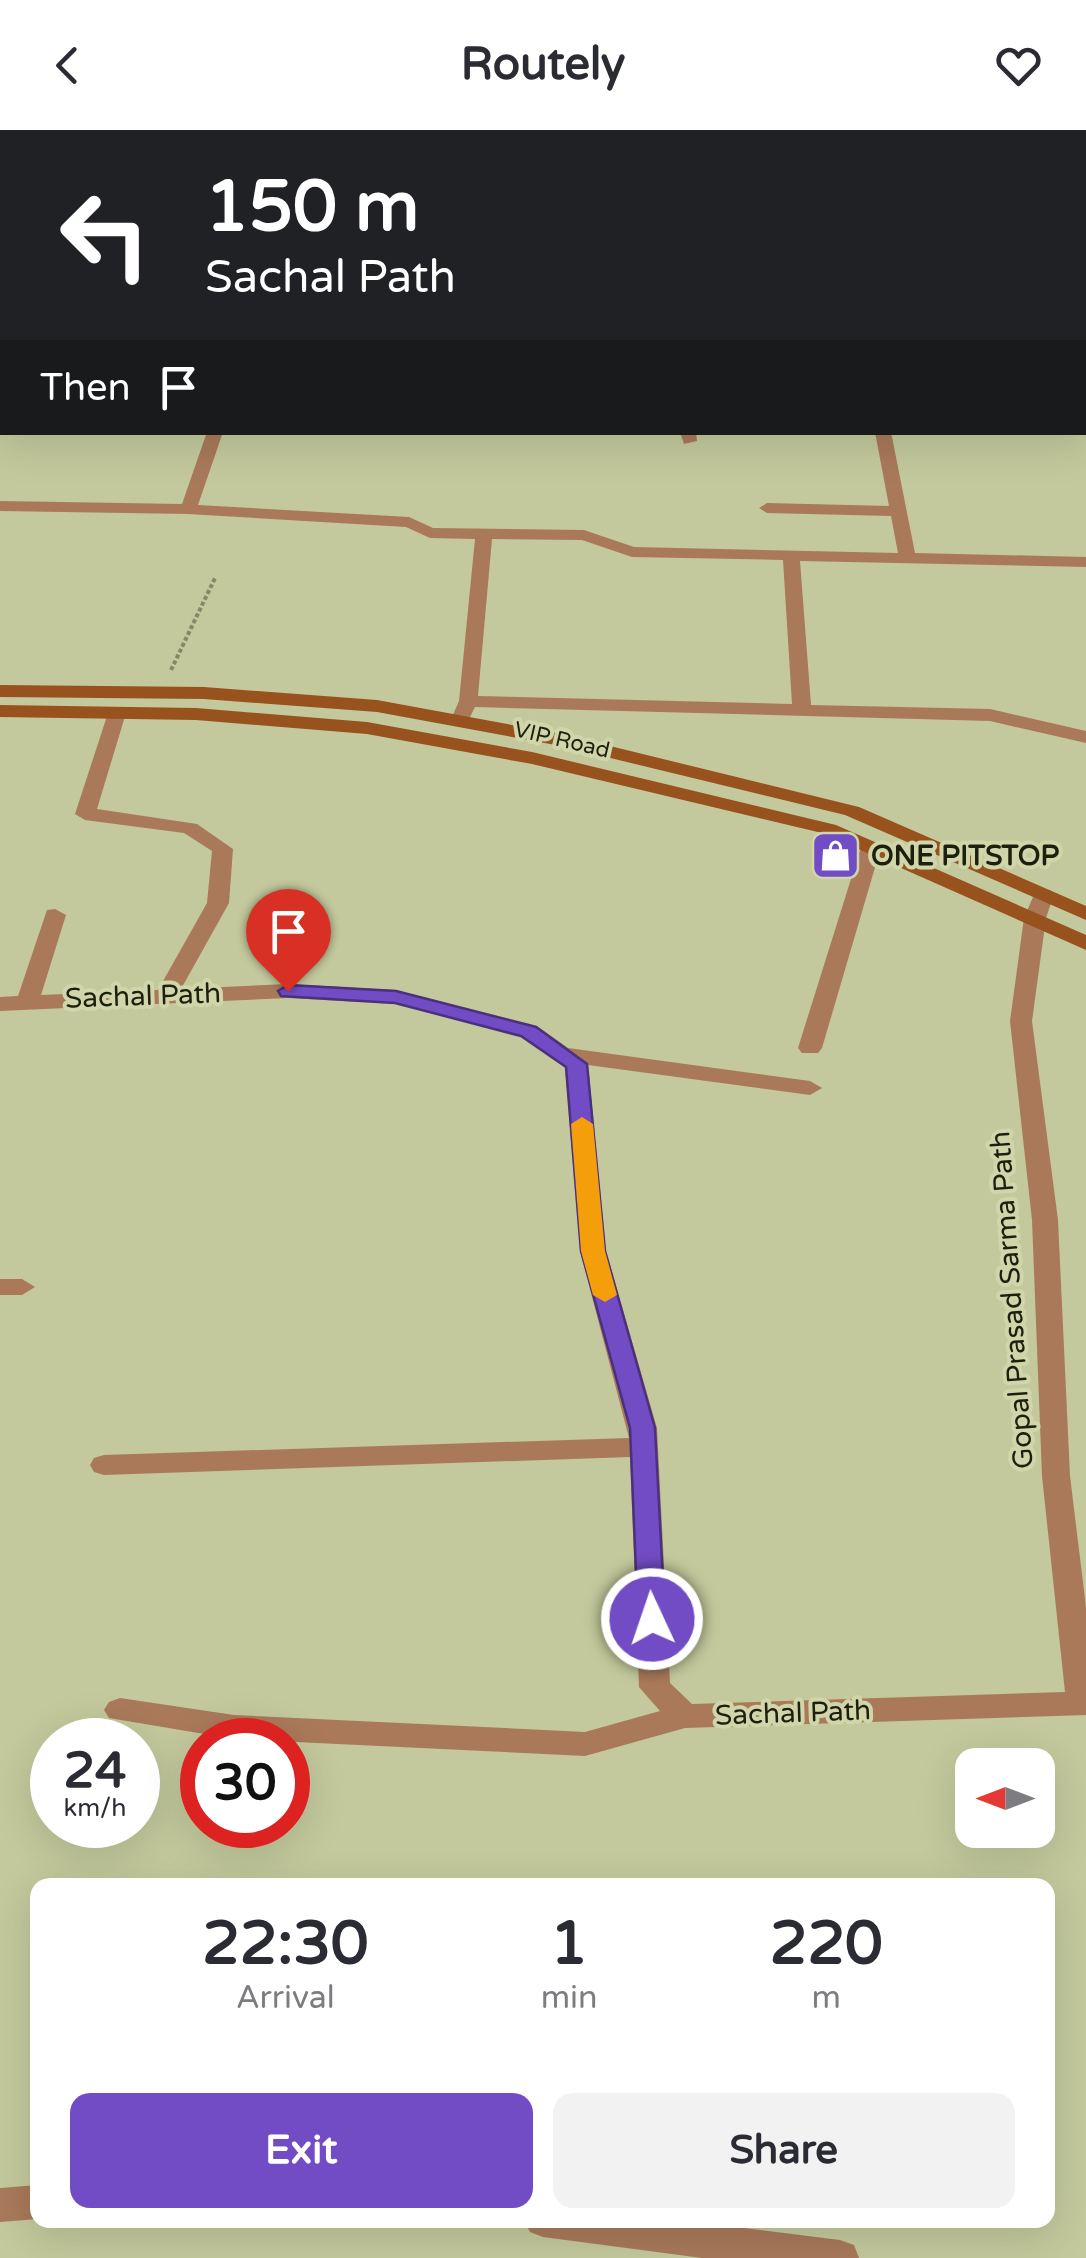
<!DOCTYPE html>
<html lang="en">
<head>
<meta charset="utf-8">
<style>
	:root { --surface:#fff; --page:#f2f2f3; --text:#2b2b33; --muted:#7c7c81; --accent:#724cc4 }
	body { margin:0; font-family:"Varela Round",sans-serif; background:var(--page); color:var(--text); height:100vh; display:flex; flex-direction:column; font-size:38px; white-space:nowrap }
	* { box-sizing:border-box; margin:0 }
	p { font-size:32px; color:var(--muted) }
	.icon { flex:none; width:55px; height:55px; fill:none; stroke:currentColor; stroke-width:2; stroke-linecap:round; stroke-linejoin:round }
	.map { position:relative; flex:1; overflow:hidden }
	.drawer { position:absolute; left:30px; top:1748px; width:1025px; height:350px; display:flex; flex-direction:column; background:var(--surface); border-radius:20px; box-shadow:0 10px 40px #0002 }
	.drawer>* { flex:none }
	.guide { position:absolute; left:0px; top:0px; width:1088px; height:305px; box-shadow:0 10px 40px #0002; background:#202124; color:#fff; overflow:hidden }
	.needle { width:65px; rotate:270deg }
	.fabs { position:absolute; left:955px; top:1618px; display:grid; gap:20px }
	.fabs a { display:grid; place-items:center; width:100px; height:100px; border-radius:20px; background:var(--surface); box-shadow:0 10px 40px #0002; font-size:50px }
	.speed { position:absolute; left:30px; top:1588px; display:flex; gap:20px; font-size:50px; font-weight:700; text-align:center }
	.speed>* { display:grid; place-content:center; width:130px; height:130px; border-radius:50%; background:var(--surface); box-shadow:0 10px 40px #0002; line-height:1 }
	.speed small { font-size:25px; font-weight:400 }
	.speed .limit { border:15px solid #d22; background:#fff; color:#111 }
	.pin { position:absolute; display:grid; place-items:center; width:85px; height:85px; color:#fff; margin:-102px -42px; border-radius:50% 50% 50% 0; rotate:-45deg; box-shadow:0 0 10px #0007 }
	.pin .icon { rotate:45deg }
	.me { position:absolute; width:110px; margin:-55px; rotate:357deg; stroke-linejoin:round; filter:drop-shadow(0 0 8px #0008) }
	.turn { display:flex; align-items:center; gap:35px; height:210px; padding:0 40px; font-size:45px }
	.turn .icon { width:130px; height:130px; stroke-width:2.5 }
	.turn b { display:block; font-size:70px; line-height:85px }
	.then { display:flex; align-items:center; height:95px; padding:0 40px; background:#0003; gap:20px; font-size:38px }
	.eta { display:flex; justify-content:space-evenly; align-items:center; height:170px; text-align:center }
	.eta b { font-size:60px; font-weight:700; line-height:70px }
	.primary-button { display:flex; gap:20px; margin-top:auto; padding:20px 40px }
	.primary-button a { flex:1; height:115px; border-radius:20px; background:var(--accent); color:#fff; font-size:40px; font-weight:700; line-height:115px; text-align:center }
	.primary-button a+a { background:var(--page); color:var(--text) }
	header { display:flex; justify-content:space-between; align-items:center; height:130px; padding:0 40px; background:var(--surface); font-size:45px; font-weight:700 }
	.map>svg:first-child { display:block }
</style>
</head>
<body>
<header><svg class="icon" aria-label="back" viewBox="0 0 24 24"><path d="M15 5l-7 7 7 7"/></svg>Routely<svg class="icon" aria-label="heart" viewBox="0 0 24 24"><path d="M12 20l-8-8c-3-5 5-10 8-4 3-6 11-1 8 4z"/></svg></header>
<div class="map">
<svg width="1086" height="2128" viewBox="0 0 1086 2128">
	<rect width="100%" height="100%" fill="#c3c99c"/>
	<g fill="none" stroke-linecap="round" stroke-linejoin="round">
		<path stroke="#848866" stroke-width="4" stroke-dasharray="4 2.5" stroke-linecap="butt" d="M171,540L215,448"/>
		<g fill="#a9795a" fill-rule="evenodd">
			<path d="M281,0H293V2H282Z"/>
			<path d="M536,0H548V2H537Z"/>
			<path d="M616,0H628V2H617Z"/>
			<path d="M736,0H748V2H737Z"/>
			<path d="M2,30V40L0,41V31Z"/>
			<rect x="0" y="135" width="2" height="8"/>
			<rect x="1085" y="176" width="1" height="8"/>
			<rect x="1085" y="242" width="1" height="8"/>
			<path d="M207,302H223L198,375L409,387L433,398L584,400L634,417L898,423L891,386L767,383L759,378L767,373L889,376L875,302H891L915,423L1086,427V437L800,431L811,575L990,579L1086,601V613L990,591L475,577L468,591L461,593L452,587L459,571L475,409L430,408L406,397L188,384L0,381V371L182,374ZM492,409L582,410L632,427L783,430L792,574L478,566Z"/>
			<path d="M680,302H696L697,311L684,314Z"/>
			<path d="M117,577L126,583L97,679L197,694L233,719L229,773L181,859L288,854L396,860L537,896L568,918L810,951L822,958L810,965L588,935L606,1121L657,1298L670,1553L692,1574L1065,1562L1042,1346L1032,1090L1010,891L1024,788L1036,760H1050L1054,764L1046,788L1032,891L1058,1090L1070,1346L1086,1477V1585L685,1598L585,1626L234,1609L109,1588L104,1580L109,1572L120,1568L234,1585L585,1602L660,1581L639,1557L630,1327L104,1345L94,1342L90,1335L94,1328L104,1325L629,1308L580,1121L565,937L521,906L396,874L288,868L0,881V867L18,866L47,780L55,779L66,785L41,865L158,860L207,773L212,721L184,703L85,690L75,684L108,583Z"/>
			<path d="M871,711L881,717L822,918L818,923H802L798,918L861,717Z"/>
			<path d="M0,1149H22L35,1157L22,1165H0Z"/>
			<path d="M38,2055V2089L0,2092V2058Z"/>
			<path d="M524,2090H680L840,2110L854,2115L859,2128H702L543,2107L530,2102Z"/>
		</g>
		<g fill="#a9795a" fill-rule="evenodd">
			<rect x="0" y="75" width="2" height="8"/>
			<rect x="1085" y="84" width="1" height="8"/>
		</g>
		<g fill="#97521d" fill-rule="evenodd">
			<path d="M0,555L204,557L377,570L561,604L859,677L1086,776V790L845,685L561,616L377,582L204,569L0,567Z"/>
			<path d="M0,575L196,578L367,592L532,622L836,695L1086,805V820L822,703L532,634L367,604L196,590L0,587Z"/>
		</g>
	</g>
	<path fill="#724cc4" stroke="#4a317f" stroke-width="2.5" d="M288,855L396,861L536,897L587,934L605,1121L655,1298L665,1489L661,1496H642L638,1489L630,1298L581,1121L566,937L521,906L395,873L281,866L278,861Z"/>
	<path fill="#f59e0b" d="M582,987L593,994L605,1121L617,1165L605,1172L593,1165L581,1121L571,994Z"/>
	<defs>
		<symbol id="shop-square" viewBox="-11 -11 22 22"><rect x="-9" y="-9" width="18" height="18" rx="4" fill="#724cc4" stroke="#d0d6a9"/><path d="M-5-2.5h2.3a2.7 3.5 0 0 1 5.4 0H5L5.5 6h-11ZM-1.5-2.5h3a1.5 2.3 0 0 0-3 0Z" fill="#fff"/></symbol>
	</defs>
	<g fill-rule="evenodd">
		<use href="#shop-square" x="808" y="698" width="55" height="55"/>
	</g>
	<g text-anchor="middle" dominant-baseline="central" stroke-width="8" stroke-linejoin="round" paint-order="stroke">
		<g font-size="22" fill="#1e200f" stroke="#d0d6a9">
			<text transform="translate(562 610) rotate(13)">VIP Road</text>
		</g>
		<g font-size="28" font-weight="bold" fill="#1e200f" stroke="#d0d6a9" text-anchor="start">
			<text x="871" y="726">ONE PITSTOP</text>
		</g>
		<g font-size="28" fill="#1e200f" stroke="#d0d6a9">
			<text transform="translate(143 866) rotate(-2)">Sachal Path</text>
			<text transform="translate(1012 1170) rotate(-94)">Gopal Prasad Sarma Path</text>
			<text transform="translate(793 1583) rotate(-2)">Sachal Path</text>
		</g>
	</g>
</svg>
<div class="fabs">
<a><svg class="needle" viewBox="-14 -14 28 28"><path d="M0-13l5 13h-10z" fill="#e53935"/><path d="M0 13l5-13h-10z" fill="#7c7c81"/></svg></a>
</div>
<div class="speed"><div>24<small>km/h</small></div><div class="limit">30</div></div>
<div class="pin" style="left:288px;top:861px;background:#d93025"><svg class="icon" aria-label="arrive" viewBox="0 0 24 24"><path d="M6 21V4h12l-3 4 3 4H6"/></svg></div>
<svg class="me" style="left:652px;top:1489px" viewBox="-20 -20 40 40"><circle r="17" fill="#724cc4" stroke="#fff" stroke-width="3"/><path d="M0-11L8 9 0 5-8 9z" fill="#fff"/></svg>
<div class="guide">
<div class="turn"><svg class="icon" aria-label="left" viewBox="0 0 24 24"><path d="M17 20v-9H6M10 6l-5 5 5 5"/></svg><div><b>150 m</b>Sachal Path</div></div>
<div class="then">Then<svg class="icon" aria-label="arrive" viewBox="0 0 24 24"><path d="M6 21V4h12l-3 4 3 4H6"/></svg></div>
</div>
<section class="drawer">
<div class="eta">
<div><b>22:30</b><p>Arrival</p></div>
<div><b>1</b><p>min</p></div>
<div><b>220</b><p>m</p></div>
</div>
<div class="primary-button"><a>Exit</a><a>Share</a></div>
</section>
</div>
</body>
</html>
